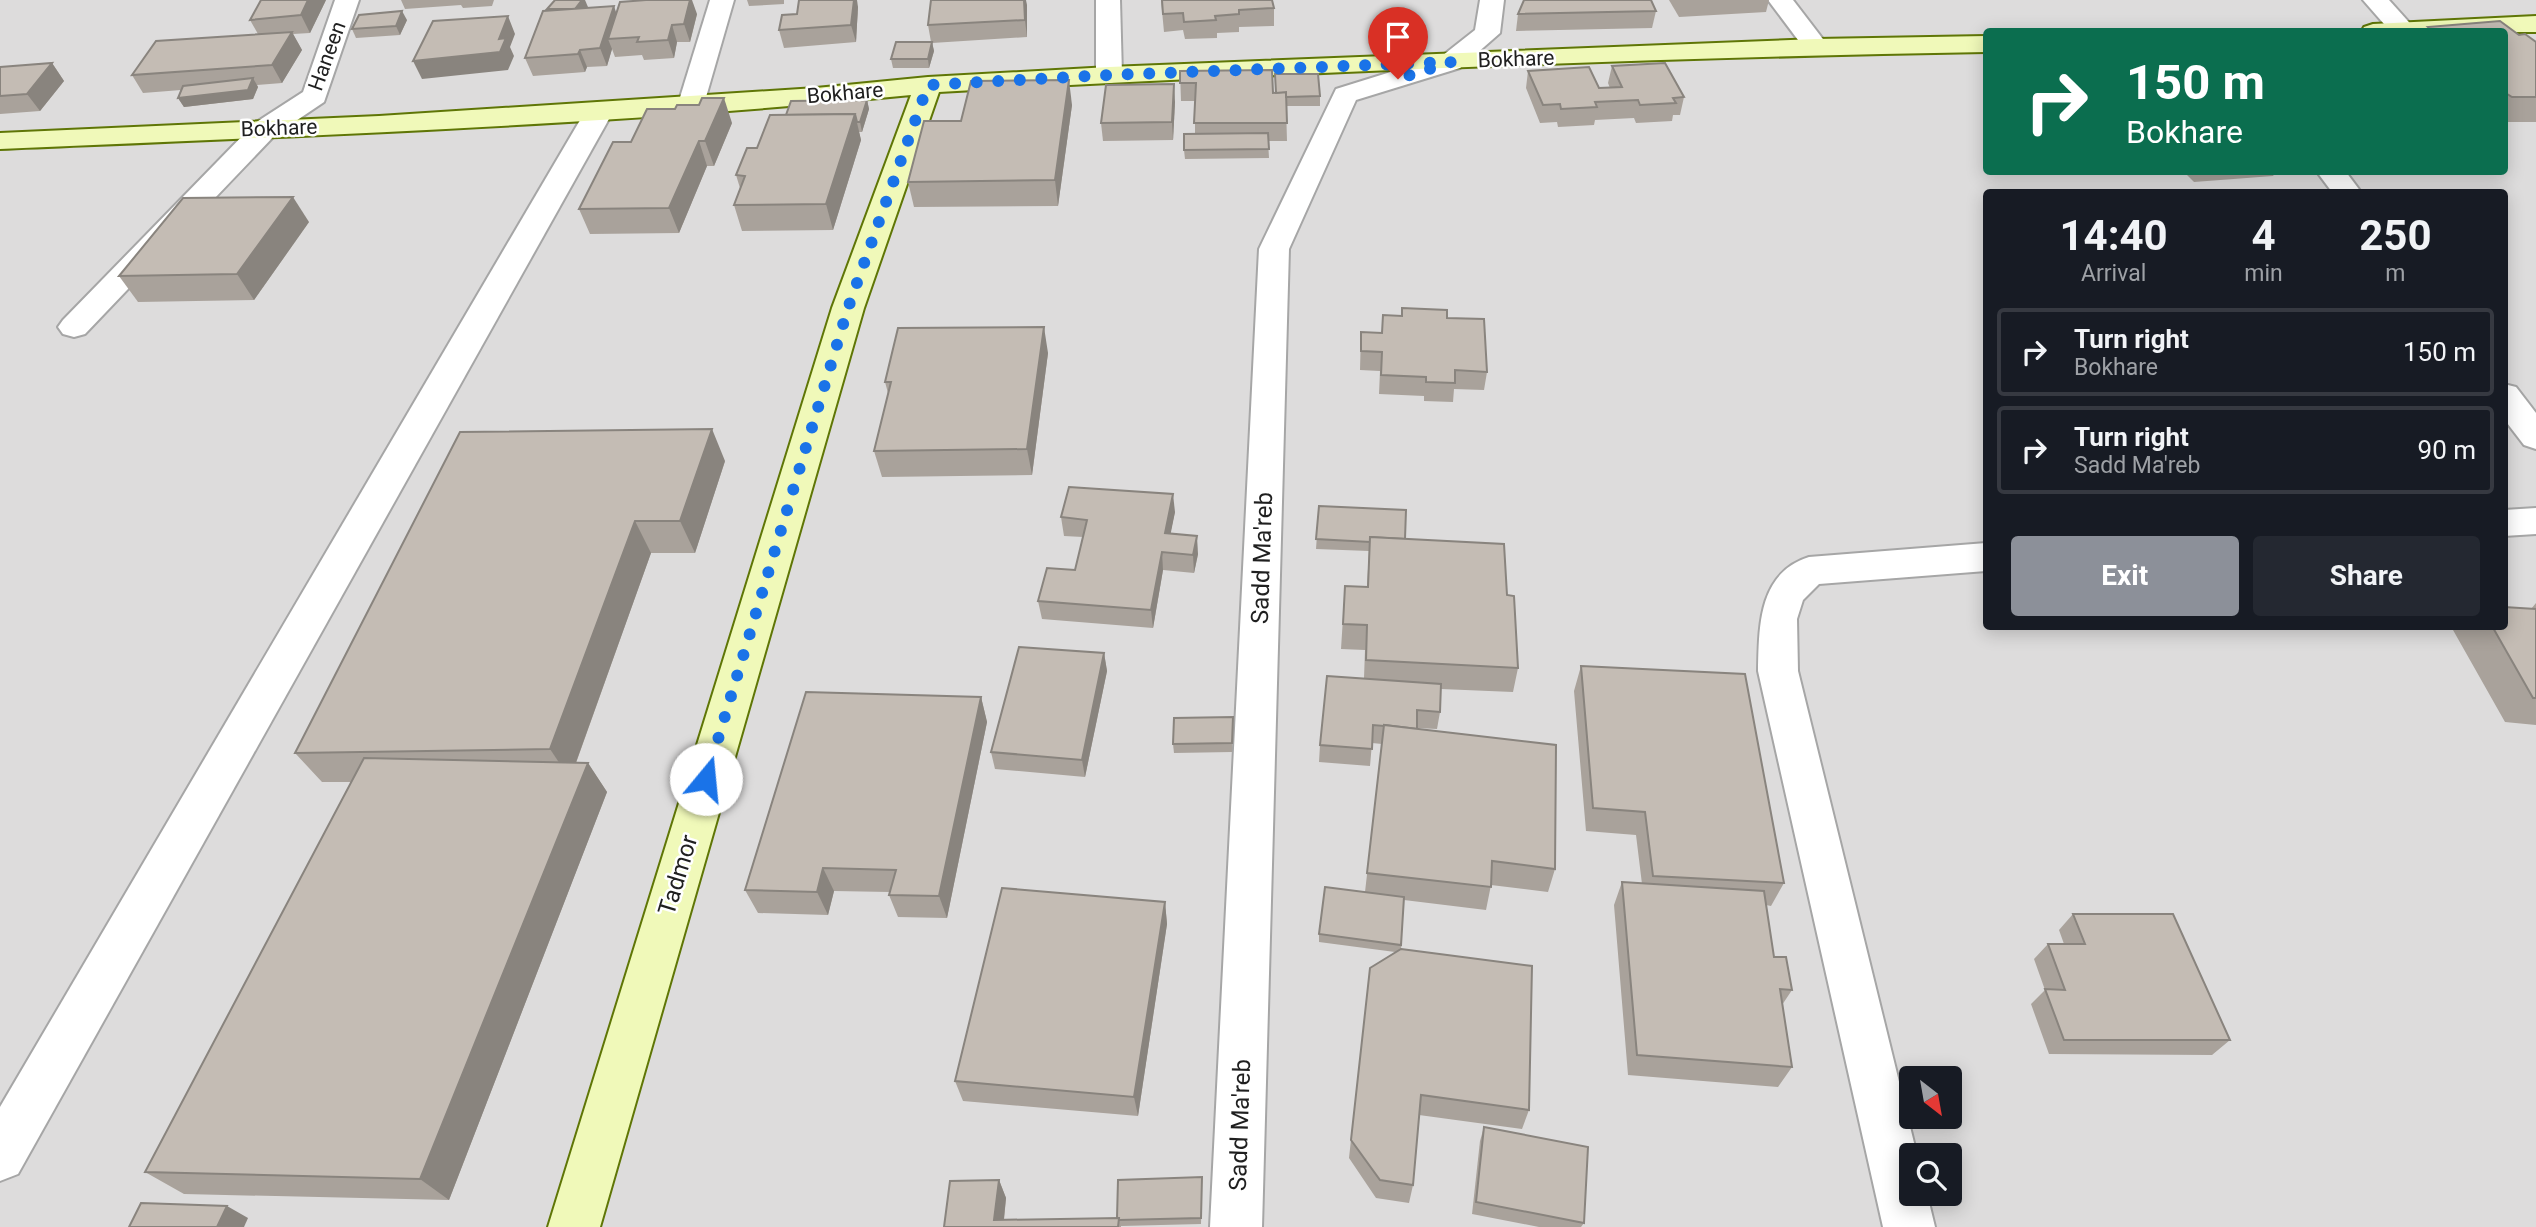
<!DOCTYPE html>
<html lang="en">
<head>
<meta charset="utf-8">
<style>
	:root { --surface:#171b24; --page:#242831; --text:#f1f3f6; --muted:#9ea1a6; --line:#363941; --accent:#8c9099 }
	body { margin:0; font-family:Roboto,sans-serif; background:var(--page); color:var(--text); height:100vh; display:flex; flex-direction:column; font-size:26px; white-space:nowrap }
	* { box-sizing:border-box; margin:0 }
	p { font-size:23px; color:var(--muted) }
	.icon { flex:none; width:38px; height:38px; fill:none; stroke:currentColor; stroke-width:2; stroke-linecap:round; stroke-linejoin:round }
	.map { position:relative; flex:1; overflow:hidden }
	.details { position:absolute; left:1983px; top:189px; width:525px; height:441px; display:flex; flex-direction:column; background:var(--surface); border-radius:7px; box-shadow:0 4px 18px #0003 }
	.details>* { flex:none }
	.guide { position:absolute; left:1983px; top:28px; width:525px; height:147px; border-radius:7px; box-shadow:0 4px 18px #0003; background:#0b6e4f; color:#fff; overflow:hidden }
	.needle { width:46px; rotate:149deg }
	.tools { position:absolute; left:1899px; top:1066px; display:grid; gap:14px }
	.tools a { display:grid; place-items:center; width:63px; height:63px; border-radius:7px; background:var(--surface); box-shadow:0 4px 18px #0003; font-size:35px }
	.pin { position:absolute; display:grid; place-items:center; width:60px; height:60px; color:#fff; margin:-72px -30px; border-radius:50% 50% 50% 0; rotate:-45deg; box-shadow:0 0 7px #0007 }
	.pin .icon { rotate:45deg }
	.me { position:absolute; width:77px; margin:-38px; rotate:17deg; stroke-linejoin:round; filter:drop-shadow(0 0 5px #0008) }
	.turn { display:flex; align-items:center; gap:24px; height:147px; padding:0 28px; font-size:32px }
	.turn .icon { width:91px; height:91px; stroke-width:2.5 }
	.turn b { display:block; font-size:49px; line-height:60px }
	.eta { display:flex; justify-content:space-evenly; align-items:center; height:119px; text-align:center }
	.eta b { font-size:42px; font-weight:700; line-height:49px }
	.cta { display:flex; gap:14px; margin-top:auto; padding:14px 28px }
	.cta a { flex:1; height:80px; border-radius:7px; background:var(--accent); color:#fff; font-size:28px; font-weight:700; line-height:80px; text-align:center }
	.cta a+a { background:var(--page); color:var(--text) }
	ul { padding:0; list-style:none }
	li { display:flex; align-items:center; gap:21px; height:88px; margin:0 14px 10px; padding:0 14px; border:4px solid var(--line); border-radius:7px }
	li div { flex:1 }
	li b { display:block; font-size:26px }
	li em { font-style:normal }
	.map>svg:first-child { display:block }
</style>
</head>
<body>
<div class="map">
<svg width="2536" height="1227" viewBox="0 0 2536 1227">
	<rect width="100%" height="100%" fill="#efede5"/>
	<path fill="#dddcdc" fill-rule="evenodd" d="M0,0H2536V1227H0ZM1986,32H2504V172H1986ZM1986,192H2504V626H1986ZM1911,1078H1950V1116H1911ZM1911,1155H1950V1194H1911Z"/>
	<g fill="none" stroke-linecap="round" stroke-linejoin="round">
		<defs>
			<g id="street">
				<path d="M335,0H359L324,102L275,135L85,334L74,337L63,334L58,327L63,320L255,123L303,92Z"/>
				<path d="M710,0H734L704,104L701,110L691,112L681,110L678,104Z"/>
				<path d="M1096,0H1120L1122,75L1118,81L1109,83L1100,81L1096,75Z"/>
				<path d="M1480,0H1504L1500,33L1460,68L1356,100L1289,249L1262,1227H1210L1259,249L1336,89L1442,56L1475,30Z"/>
				<path d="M1768,0H1793L1829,47L1825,52L1816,55L1807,52Z"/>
				<path d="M2363,0H2389L2416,30L2391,32Z"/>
				<path d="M600,102L610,104L614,110L18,1174L0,1181V1107L586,110L590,104Z"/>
				<path d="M2317,172H2346L2361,192H2332Z"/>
				<path d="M2504,384L2516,387L2536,413V449L2524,445L2504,419Z"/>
				<path d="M2536,508V534L2504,536V510Z"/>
				<path d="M1986,543V571L1819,584L1803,600L1797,619L1798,671L1917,1155H1911V1194H1927L1935,1227H1883L1758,671C1759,627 1758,573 1809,557Z"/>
			</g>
			<g id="secondary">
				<path d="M2536,16V32H2361L2364,27L2373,24Z"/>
				<path d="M1986,36V52C1637,58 1287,73 939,92L864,308L600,1227H548L832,308L911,95C609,125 304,136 0,149V133L379,116L816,88L928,77L1109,67L1816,39Z"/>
			</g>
		</defs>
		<use href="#street" stroke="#a6a6a6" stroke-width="4"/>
		<use href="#secondary" stroke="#5f7606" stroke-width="4"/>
		<use href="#street" fill="#fff" fill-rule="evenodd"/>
		<use href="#secondary" fill="#f0f9b9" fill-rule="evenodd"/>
	</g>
	<g fill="#a9a29b">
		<path d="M326,0L310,33L293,34L302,50L282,83L257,85L258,87L253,99L184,107L178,98L181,90L143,93L132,75L258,34L250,20Z"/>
		<path d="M401,0H494L492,6L463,8L461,5L405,9Z"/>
		<path d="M747,0H784V4L749,6Z"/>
		<path d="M1161,0H1272L1274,8V26L1239,27V32L1217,33V38L1185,39L1183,30L1164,32Z"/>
		<path d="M1669,0H1769L1766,12L1679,17Z"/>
		<path d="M1027,5V37L932,43L934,51L929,68H893L891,59L931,42L928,25Z"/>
		<path d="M588,7L587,8L616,13L697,14L690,42H677L674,58L644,60L642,55L615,57L612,49L607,66L587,67L585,72L533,76L525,58L548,11L547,9Z"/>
		<path d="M858,7L856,42L784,48L779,30Z"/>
		<path d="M1656,11L1652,28L1516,31L1518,14Z"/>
		<path d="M407,20L400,35L356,38L352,29Z"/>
		<path d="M2500,21L2519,35L2525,34L2536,42V122H2504V32H2425L2428,27Z"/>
		<path d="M52,63L64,81L40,111L0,114V67Z"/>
		<path d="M1612,66L1684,97L1680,115H1673L1672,121L1636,123L1634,118L1595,120L1594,125L1558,127L1557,122L1540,123L1526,88L1528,71L1599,88H1610L1608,83Z"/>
		<path d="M1180,71L1273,93L1320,96V106H1286L1287,141H1268L1269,158L1185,159L1184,150L1195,134V101H1181Z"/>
		<path d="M867,100L869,109L862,132H859L861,140L833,230L742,231L734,205L740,188L736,175L757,148L786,115Z"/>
		<path d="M1175,102L1173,140L1103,141L1101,123Z"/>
		<path d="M1072,105L1058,206L914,207L908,182L961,121Z"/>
		<path d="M732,123L714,166H707L679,233L590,234L579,209L631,142Z"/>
		<path d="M2184,172H2276L2273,176L2194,182Z"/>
		<path d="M309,222L254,300L138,302L119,276Z"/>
		<path d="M1402,308L1447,318L1487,372L1484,390L1454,389L1453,402L1424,401V396L1379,394L1380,371L1360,370L1361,332L1381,333L1401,316Z"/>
		<path d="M1048,353L1032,475L882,477L874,451L888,393L885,382Z"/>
		<path d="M725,461L695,553H651L576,763H588L607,792L449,1200L184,1194L145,1172L351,782H322L295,753Z"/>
		<path d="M1319,506L1405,539L1507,595L1518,668L1513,692L1441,689L1440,712L1437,729L1417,728V729L1555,869L1548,892L1491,885L1486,910L1404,900L1401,949L1529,1110L1522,1129L1419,1115L1413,1185L1409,1203L1376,1198L1349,1158L1370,968L1395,952L1319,942V934L1365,892L1382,744L1372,743L1370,766L1319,762L1320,745L1364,678L1365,650L1341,649L1345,586L1367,587L1369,551L1316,549Z"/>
		<path d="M1175,512L1170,534L1198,554L1194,573L1163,570L1153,628L1042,619L1038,601L1075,570L1083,537L1064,536L1061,517Z"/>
		<path d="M2536,603V725L2505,722L2453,630L2457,626H2504L2531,609Z"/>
		<path d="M1104,653L1107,671L1085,777L995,769L991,752Z"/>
		<path d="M1581,666L1784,883L1771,906L1766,905L1774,957L1792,990L1782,1005L1792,1067L1778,1087L1628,1075L1614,905L1622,882L1642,884L1636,835L1586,831L1574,691Z"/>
		<path d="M981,697L987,722L947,918L898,917L889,895L890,892L834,891L828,915L758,913L745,890Z"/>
		<path d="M1233,717L1232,752L1174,753L1173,744Z"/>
		<path d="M1165,902L1167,924L1138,1116L963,1101L955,1081Z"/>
		<path d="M2073,914L2230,1040L2212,1055L2049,1054L2031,1004L2045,990L2034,959L2048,944H2064L2059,930Z"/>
		<path d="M1484,1127L1584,1223L1581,1227H1539L1472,1214L1480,1141Z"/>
		<path d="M999,1180L1006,1198L1004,1220L1117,1218L1202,1184L1201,1224L1121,1226V1227H944Z"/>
	</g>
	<g fill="#89847e">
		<path d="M308,0H326L310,33L301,15Z"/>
		<path d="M582,0H585L588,7L577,19L574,10Z"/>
		<path d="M690,0H692L697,14L690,42L684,24Z"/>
		<path d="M854,0H857L858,7L856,42L851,25Z"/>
		<path d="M1024,0H1026L1027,5V37L1025,20Z"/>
		<path d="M614,6L620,24L608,39L612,49L607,66L600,48Z"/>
		<path d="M402,11L407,20L400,35L396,26Z"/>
		<path d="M508,16L515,34L510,47L514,56L508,70L422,79L413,61L499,39Z"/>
		<path d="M672,25L677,42L674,58L668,40Z"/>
		<path d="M292,32L302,50L282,83L272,65Z"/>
		<path d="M932,42L934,51L929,68L928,59Z"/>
		<path d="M580,50L587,67L585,72L578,54Z"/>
		<path d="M52,63L64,81L40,111L27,94Z"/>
		<path d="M253,78L258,87L253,99L184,107L178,98Z"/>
		<path d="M1069,80L1072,105L1058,206L1055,180Z"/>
		<path d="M1174,84L1175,102L1173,140L1172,122Z"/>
		<path d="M724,98L732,123L714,166L705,141Z"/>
		<path d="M867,100L869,109L862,132L860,122Z"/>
		<path d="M855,114L861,140L833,230L826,204Z"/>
		<path d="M699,141L707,166L679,233L669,208Z"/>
		<path d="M293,197L309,222L254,300L237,274Z"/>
		<path d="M1044,327L1048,353L1032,475L1027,449Z"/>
		<path d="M712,429L725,461L695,553L680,521Z"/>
		<path d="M1173,494L1175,512L1167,552L1165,533Z"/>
		<path d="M635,521L651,553L570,779L550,749Z"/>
		<path d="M1197,536L1198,554L1194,573L1193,555Z"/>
		<path d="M1162,552L1163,570L1153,628L1151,610Z"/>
		<path d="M1104,653L1107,671L1085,777L1082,760Z"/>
		<path d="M981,697L987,722L947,918L939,896Z"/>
		<path d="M588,763L607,792L449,1200L420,1179Z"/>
		<path d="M823,868L834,891L828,915L817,892Z"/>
		<path d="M1165,902L1167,924L1138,1116L1134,1097Z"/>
		<path d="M999,1180L1006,1198L1003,1227L994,1220Z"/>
		<path d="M227,1206L248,1218L244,1227H217Z"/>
	</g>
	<g fill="#c4bcb4" stroke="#89847e" stroke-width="2">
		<path d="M261,0H308L301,15L250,20Z"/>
		<path d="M555,0H582L575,9H547Z"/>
		<path d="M646,0H690L684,24L672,25L668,40L637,42L639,37L608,39L620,2Z"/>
		<path d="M799,0H854L851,25L779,30L782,15L797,14Z"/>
		<path d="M931,0H1024L1025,20L928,25Z"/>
		<path d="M1162,0H1272L1274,8L1239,10V14L1215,16L1216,20L1184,22L1183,13L1163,14Z"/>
		<path d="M1524,0H1651L1656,11L1518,14Z"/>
		<path d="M614,6L600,48L580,50L578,54L525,58L543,11Z"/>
		<path d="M402,11L396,26L352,29L359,15Z"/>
		<path d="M508,16L499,39L506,38L500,52L413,61L433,21Z"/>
		<path d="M2500,21L2519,35L2525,34L2536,42V97H2512L2504,92V32H2434L2428,27Z"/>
		<path d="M292,32L272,65L132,75L156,41Z"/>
		<path d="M896,42H932L928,59H891Z"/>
		<path d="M52,63L27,94L0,96V67Z"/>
		<path d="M1665,63L1684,97L1673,98L1676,103L1640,105L1638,100L1595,102L1597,107L1561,109L1560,104L1543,105L1528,71L1589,67L1599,88L1622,87L1612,66Z"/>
		<path d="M1272,70L1273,93L1286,92L1287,123H1194L1196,83H1180V71Z"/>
		<path d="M1275,74H1318L1320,96L1286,97V92L1276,93Z"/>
		<path d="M253,78L248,90L178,98L183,86Z"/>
		<path d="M1069,80L1055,180L908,182L924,121H961L971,81Z"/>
		<path d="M1174,84L1172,122L1101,123L1106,85Z"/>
		<path d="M702,98H724L705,141H699L669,208L579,209L613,142H631L647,109H675L677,105H699Z"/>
		<path d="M867,100L860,122H857L855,114L786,115L791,101Z"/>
		<path d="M855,114L826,204L734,205L745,176L736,175L747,148H757L770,115Z"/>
		<path d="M1268,133L1269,149L1184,150V134Z"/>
		<path d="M293,197L237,274L119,276L183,198Z"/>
		<path d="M1402,308L1447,310V318L1484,319L1487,372L1455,370V383L1426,382V377L1381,375L1382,352L1361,351V332L1382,333L1383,315L1402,316Z"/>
		<path d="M1044,327L1027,449L874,451L891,382H885L898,328Z"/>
		<path d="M712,429L680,521H635L550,749L295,753L460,432Z"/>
		<path d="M1069,487L1173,494L1165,533L1197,536L1193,555L1162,552L1151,610L1038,601L1047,568L1075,570L1087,520L1061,517Z"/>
		<path d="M1319,506L1406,510L1405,539L1370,537V542L1316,539Z"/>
		<path d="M1370,537L1504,544L1507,595L1514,596L1518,668L1366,660L1367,625L1343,624L1345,586L1368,587Z"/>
		<path d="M2504,607L2536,609V698H2533L2492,626H2504Z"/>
		<path d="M1019,647L1104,653L1082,760L991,752Z"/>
		<path d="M1581,666L1745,674L1784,883L1653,876L1645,812L1593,808Z"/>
		<path d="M1327,676L1441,684L1440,712L1417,710V729L1384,725V726L1373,725L1372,749L1320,745Z"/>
		<path d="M806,692L981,697L939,896L889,895L896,870L823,868L817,892L745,890Z"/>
		<path d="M1233,717L1232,743L1173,744L1174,718Z"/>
		<path d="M1384,725L1556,745L1555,869L1492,861L1491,887L1367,873Z"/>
		<path d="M364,758L588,763L420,1179L145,1172Z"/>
		<path d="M1622,882L1764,891L1774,957H1786L1792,990L1780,989L1792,1067L1637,1055Z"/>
		<path d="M1325,887L1404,897L1401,945L1319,934Z"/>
		<path d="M1002,888L1165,902L1134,1097L955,1081Z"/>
		<path d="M2073,914H2173L2230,1040H2064L2045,989L2065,990L2048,944H2085Z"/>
		<path d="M1401,949L1532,966L1529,1110L1421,1095L1413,1185L1380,1180L1351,1140L1370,968Z"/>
		<path d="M1484,1127L1588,1147L1584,1223L1476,1202Z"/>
		<path d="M1202,1177L1201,1218L1119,1220V1218H1117L1118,1180Z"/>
		<path d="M999,1180L994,1220L1119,1218L1118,1227H944L950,1181Z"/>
		<path d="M141,1203L227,1206L217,1227H129Z"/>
	</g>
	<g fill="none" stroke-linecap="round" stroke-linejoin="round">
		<path stroke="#1a73e8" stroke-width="12" stroke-dasharray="0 21.6" d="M706,779L848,308L928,85L1109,75L1451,62L1398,79"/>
	</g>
	<g text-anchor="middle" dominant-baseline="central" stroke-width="5" stroke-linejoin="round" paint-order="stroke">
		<g font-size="21" fill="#1f1f1f" stroke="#fff">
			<text transform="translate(327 56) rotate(-70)">Haneen</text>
			<text transform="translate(1516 59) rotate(-2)">Bokhare</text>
			<text transform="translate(845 93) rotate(-5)">Bokhare</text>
			<text transform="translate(279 128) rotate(-2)">Bokhare</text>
		</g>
		<g font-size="24" fill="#1f1f1f" stroke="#fff">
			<text transform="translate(1262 558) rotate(-88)">Sadd Ma'reb</text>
			<text transform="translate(678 875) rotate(-73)">Tadmor</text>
			<text transform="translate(1240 1125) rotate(-88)">Sadd Ma'reb</text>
		</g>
	</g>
</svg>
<div class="tools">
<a><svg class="needle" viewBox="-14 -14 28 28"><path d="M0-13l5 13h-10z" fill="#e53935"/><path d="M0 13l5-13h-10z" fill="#9ea1a6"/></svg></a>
<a><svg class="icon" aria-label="search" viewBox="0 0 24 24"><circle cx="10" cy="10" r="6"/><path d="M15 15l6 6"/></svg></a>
</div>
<div class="pin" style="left:1398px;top:79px;background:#d93025"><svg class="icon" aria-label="arrive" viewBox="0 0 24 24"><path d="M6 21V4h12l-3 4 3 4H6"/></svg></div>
<svg class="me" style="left:706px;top:779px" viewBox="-20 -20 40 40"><circle r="19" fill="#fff"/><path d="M0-13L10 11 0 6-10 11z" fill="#1a73e8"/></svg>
<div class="guide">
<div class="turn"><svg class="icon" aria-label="right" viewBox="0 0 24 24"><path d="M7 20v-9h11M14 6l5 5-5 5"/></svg><div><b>150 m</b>Bokhare</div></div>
</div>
<section class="details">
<div class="eta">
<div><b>14:40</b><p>Arrival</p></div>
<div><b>4</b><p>min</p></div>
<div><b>250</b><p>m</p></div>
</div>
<ul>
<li><svg class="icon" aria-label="right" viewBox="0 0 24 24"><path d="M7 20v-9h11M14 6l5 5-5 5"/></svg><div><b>Turn right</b><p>Bokhare</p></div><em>150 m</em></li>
<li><svg class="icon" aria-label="right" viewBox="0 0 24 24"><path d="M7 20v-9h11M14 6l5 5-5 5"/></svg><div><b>Turn right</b><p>Sadd Ma'reb</p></div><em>90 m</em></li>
</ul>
<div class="cta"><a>Exit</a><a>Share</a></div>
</section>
</div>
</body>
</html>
